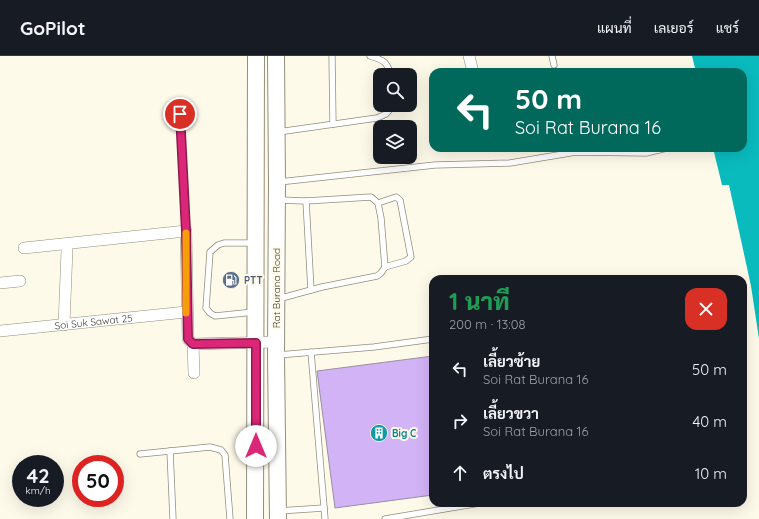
<!DOCTYPE html>
<html lang="th">
<head>
<meta charset="utf-8">
<style>
	:root { --surface:#171b24; --page:#242831; --text:#f1f3f6; --muted:#9ea1a6; --line:#363941 }
	body { margin:0; font-family:Quicksand,Sarabun,sans-serif; background:var(--page); color:var(--text); height:100vh; display:flex; flex-direction:column; font-size:15px; white-space:nowrap }
	* { box-sizing:border-box; margin:0 }
	p { font-size:13px; color:var(--muted) }
	.icon { flex:none; width:22px; height:22px; fill:none; stroke:currentColor; stroke-width:2; stroke-linecap:round; stroke-linejoin:round }
	.map { position:relative; flex:1; overflow:hidden }
	.details { position:absolute; left:429px; top:219px; width:318px; height:232px; display:flex; flex-direction:column; background:var(--surface); border-radius:12px; box-shadow:0 4px 16px #0002 }
	.details>* { flex:none }
	.hud { position:absolute; left:429px; top:12px; width:318px; height:84px; border-radius:12px; box-shadow:0 4px 16px #0002; background:#00695c; color:#fff; overflow:hidden }
	.controls { position:absolute; left:373px; top:12px; display:grid; gap:8px }
	.controls a { display:grid; place-items:center; width:44px; height:44px; border-radius:8px; background:var(--surface); box-shadow:0 4px 16px #0002; font-size:20px }
	.speed { position:absolute; left:12px; top:399px; display:flex; gap:8px; font-size:20px; font-weight:700; text-align:center }
	.speed>* { display:grid; place-content:center; width:52px; height:52px; border-radius:50%; background:var(--surface); box-shadow:0 4px 16px #0002; line-height:1 }
	.speed small { font-size:10px; font-weight:400 }
	.speed .limit { border:6px solid #d22; background:#fff; color:#111 }
	.pin { position:absolute; display:grid; place-items:center; width:34px; height:34px; color:#fff; margin:-17px; border:2px solid #fff; border-radius:50%; box-shadow:0 1px 4px #0007 }
	.me { position:absolute; width:44px; margin:-22px; rotate:0deg; stroke-linejoin:round; filter:drop-shadow(0 0 3px #0008) }
	.turn { display:flex; align-items:center; gap:14px; height:84px; padding:0 20px; font-size:18px }
	.turn .icon { width:52px; height:52px; stroke-width:2.5 }
	.turn b { display:block; font-size:28px; line-height:34px }
	.round { display:grid; place-items:center; flex:none; width:42px; height:42px; border-radius:12px; background:var(--page) }
	.headline { display:flex; align-items:center; justify-content:space-between; height:68px; padding:0 20px }
	h1 { font-size:24px; font-weight:800; line-height:30px; color:#1e9e55 }
	ul { padding:0; list-style:none }
	li { display:flex; align-items:center; gap:12px; height:52px; padding:0 20px }
	li div { flex:1 }
	li b { display:block; font-size:15px }
	li em { font-style:normal }
	header { display:flex; align-items:center; gap:24px; box-sizing:border-box; height:56px; padding:0 20px; background:var(--surface); border-bottom:1px solid var(--line) }
	header strong { font-size:19px }
	nav { display:flex; gap:22px; margin-inline-start:auto; font-size:14px }
	.map>svg:first-child { display:block }
</style>
</head>
<body>
<header>
<strong>GoPilot</strong>
<nav><a>แผนที่</a><a>เลเยอร์</a><a>แชร์</a></nav>
</header>
<div class="map">
<svg width="759" height="463" viewBox="0 0 759 463">
	<rect width="100%" height="100%" fill="#fefaea"/>
	<path fill="#0abbbe" d="M692,0H759V283L751,230L729,129H722L713,92H743V16H696Z"/>
	<path fill="#d2b3f6" stroke="#9890a2" d="M433,300V439L335,452L317,315Z"/>
	<g fill="none" stroke-linecap="round" stroke-linejoin="round">
		<defs>
			<g id="service">
				<path d="M332,0L333,68"/>
				<path d="M370,0C384,4 387,6 391,19"/>
				<path d="M552,0L554,9"/>
				<path d="M180,58L186,175"/>
				<path d="M278,76L377,62L386,58L394,49"/>
				<path d="M279,126L435,109L510,107L576,96L646,97L667,92"/>
				<path d="M306,145L311,234"/>
				<path d="M378,147L396,141L400,144L411,201L406,205L385,211"/>
				<path d="M278,243L322,231L377,220L381,217L385,211L381,162L378,147L371,141L306,145L279,144"/>
				<path d="M254,256L215,260L210,257L206,252L210,196L218,189L224,187H254"/>
				<path d="M311,296L325,463"/>
				<path d="M278,299L374,291L433,283"/>
				<path d="M170,395L173,463"/>
				<path d="M140,398L210,391L221,394L225,399L230,463"/>
				<path d="M278,455L324,452"/>
				<path d="M385,463L480,447"/>
			</g>
			<g id="minor">
				<path d="M469,0L473,16"/>
				<path d="M24,192L186,175L188,283L193,288L276,286"/>
				<path d="M0,227L20,225"/>
				<path d="M64,269L67,194"/>
				<path id="s1" d="M0,275L186,256"/>
				<path d="M193,288L194,317"/>
			</g>
			<g id="secondary">
				<path d="M276,0L277,126L276,299L278,463"/>
				<path d="M255,463L256,0"/>
			</g>
		</defs>
		<use href="#service" stroke="#938e7c" stroke-width="7"/>
		<use href="#minor" stroke="#938e7c" stroke-width="12"/>
		<use href="#secondary" stroke="#938e7c" stroke-width="18"/>
		<use href="#service" stroke="#fff" stroke-width="5.5"/>
		<use href="#minor" stroke="#fff" stroke-width="11"/>
		<use href="#secondary" stroke="#fff" stroke-width="16"/>
	</g>
	<g fill="none" stroke-linecap="round" stroke-linejoin="round">
		<defs>
			<path id="route" d="M180,58L186,175L188,283L193,288L256,287V390"/>
		</defs>
		<use href="#route" stroke="#8e194d" stroke-width="10"/>
		<use href="#route" stroke="#db2777" stroke-width="7"/>
		<path stroke="#f59e0b" stroke-width="7" d="M186,177V257"/>
	</g>
	<defs>
		<symbol id="fuel-disc" viewBox="-11 -11 22 22"><circle r="9.5" fill="#5c6f8a" stroke="#fefaea"/><path d="M-5.5-6h7V0h2V4h1.3V-2.5L3-4.5l.8-.8L6-3V5H2.5V1h-1V6h-7ZM-4.2-4.7v3.2H.2V-4.7Z" fill="#fff"/></symbol>
		<symbol id="building-disc" viewBox="-11 -11 22 22"><circle r="9.5" fill="#0f9aa8" stroke="#fefaea"/><path d="M-4-6H4V6H1V3H-1V6H-4ZM-2.5-4.3h1.7v1.8h-1.7ZM.8-4.3h1.7v1.8H.8ZM-2.5-1h1.7V.8h-1.7ZM.8-1h1.7V.8H.8Z" fill="#fff"/></symbol>
	</defs>
	<g fill-rule="evenodd">
		<use href="#fuel-disc" x="221" y="214" width="20" height="20"/>
		<use href="#building-disc" x="369" y="367" width="20" height="20"/>
	</g>
	<g text-anchor="middle" dominant-baseline="central" stroke-width="4" stroke-linejoin="round" paint-order="stroke">
		<g font-size="10" font-weight="bold" fill="#4e5e75" stroke="#fefaea" text-anchor="start">
			<text x="244" y="224">PTT</text>
		</g>
		<g font-size="10" fill="#3f3d35" stroke="#fefaea">
			<text transform="translate(276 232) rotate(-90)">Rat Burana Road</text>
			<text stroke="none"><textPath href="#s1" startOffset="94">Soi Suk Sawat 25</textPath></text>
		</g>
		<g font-size="10" font-weight="bold" fill="#0d838f" stroke="#fefaea" text-anchor="start">
			<text x="392" y="377">Big C</text>
		</g>
	</g>
</svg>
<div class="controls">
<a><svg class="icon" aria-label="search" viewBox="0 0 24 24"><circle cx="10" cy="10" r="6"/><path d="M15 15l6 6"/></svg></a>
<a><svg class="icon" aria-label="layers" viewBox="0 0 24 24"><path d="M12 4l9 5-9 5-9-5zM3 14l9 5 9-5"/></svg></a>
</div>
<div class="speed"><div>42<small>km/h</small></div><div class="limit">50</div></div>
<div class="pin" style="left:180px;top:58px;background:#d93025"><svg class="icon" aria-label="arrive" viewBox="0 0 24 24"><path d="M6 21V4h12l-3 4 3 4H6"/></svg></div>
<svg class="me" style="left:256px;top:390px" viewBox="-20 -20 40 40"><circle r="19" fill="#fff"/><path d="M0-13L10 11 0 6-10 11z" fill="#db2777"/></svg>
<div class="hud">
<div class="turn"><svg class="icon" aria-label="left" viewBox="0 0 24 24"><path d="M17 20v-9H6M10 6l-5 5 5 5"/></svg><div><b>50 m</b>Soi Rat Burana 16</div></div>
</div>
<section class="details">
<div class="headline"><div><h1>1 นาที</h1><p>200 m · 13:08</p></div><a class="round" style="background:#d93025;color:#fff"><svg class="icon" aria-label="close" viewBox="0 0 24 24"><path d="M6 6l12 12M18 6L6 18"/></svg></a></div>
<ul>
<li><svg class="icon" aria-label="left" viewBox="0 0 24 24"><path d="M17 20v-9H6M10 6l-5 5 5 5"/></svg><div><b>เลี้ยวซ้าย</b><p>Soi Rat Burana 16</p></div><em>50 m</em></li>
<li><svg class="icon" aria-label="right" viewBox="0 0 24 24"><path d="M7 20v-9h11M14 6l5 5-5 5"/></svg><div><b>เลี้ยวขวา</b><p>Soi Rat Burana 16</p></div><em>40 m</em></li>
<li><svg class="icon" aria-label="ahead" viewBox="0 0 24 24"><path d="M12 20V5M6 11l6-6 6 6"/></svg><div><b>ตรงไป</b></div><em>10 m</em></li>
</ul>
</section>
</div>
</body>
</html>
